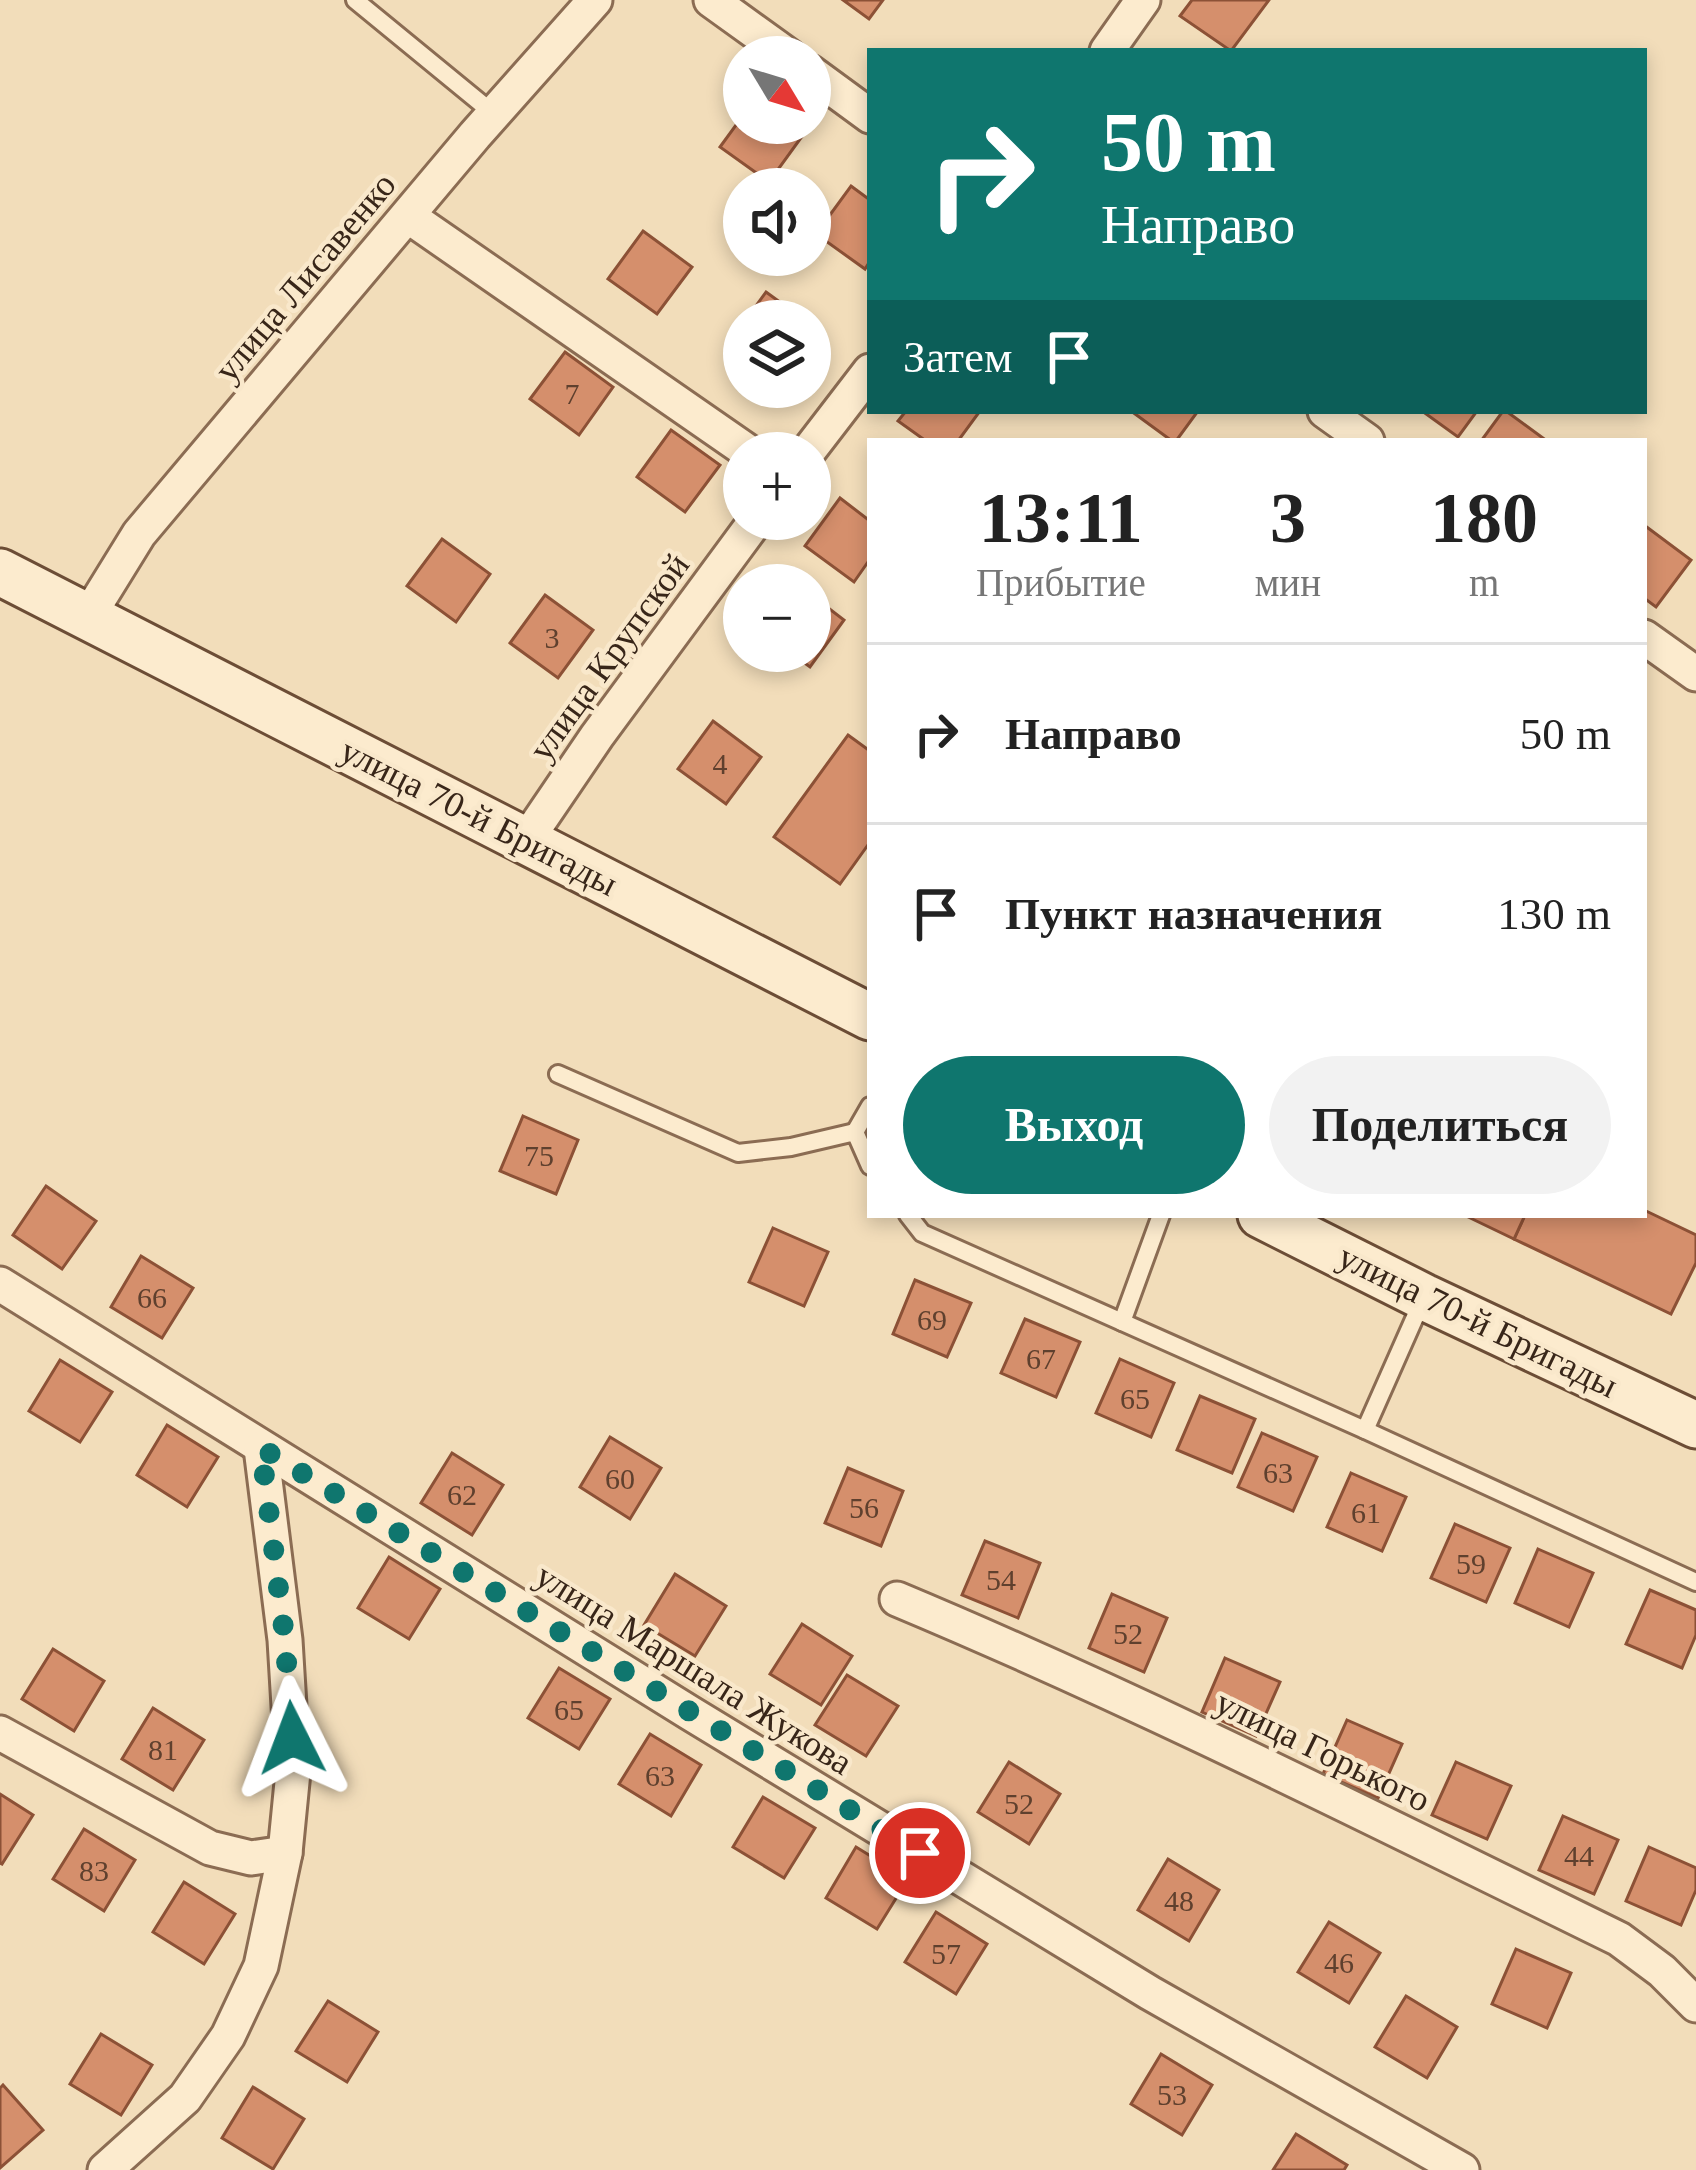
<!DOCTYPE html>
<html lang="ru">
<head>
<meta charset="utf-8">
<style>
	:root { --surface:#fff; --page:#f2f2f2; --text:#222; --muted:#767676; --line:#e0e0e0; --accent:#0f766e }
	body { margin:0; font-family:"Times New Roman",serif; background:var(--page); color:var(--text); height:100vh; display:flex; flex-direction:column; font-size:45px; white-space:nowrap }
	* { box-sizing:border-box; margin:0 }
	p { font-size:39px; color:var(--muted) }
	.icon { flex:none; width:66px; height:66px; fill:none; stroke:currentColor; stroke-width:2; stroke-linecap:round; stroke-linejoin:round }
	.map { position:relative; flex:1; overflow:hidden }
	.sheet { position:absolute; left:867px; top:438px; width:780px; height:780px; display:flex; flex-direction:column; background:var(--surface); border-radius:0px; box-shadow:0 6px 18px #0003 }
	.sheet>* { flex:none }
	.guide { position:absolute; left:867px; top:48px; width:780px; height:366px; border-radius:0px; box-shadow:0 6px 18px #0003; background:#0f766e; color:#fff; overflow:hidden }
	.needle { width:78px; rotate:128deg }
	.tools { position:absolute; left:723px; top:36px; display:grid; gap:24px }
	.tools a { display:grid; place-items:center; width:108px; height:108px; border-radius:50%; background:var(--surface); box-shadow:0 6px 18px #0003; font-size:60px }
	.pin { position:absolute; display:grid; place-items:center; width:102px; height:102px; color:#fff; margin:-51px; border:6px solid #fff; border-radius:50%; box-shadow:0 3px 12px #0007 }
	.me { position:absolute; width:132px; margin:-66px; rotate:357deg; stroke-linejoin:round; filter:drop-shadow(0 0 9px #0008) }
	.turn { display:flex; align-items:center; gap:42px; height:252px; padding:0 36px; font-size:54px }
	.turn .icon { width:156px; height:156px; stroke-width:2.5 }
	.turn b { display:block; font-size:84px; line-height:102px }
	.then { display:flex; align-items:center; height:114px; padding:0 36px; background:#0003; gap:24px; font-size:45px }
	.eta { display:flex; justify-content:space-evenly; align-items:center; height:204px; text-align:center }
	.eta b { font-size:72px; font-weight:700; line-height:84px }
	.primary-button { display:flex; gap:24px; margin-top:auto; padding:24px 36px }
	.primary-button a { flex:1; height:138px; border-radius:72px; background:var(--accent); color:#fff; font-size:48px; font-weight:700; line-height:138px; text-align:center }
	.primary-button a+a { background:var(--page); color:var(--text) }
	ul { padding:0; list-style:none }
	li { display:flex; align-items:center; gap:36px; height:180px; padding:0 36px; border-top:3px solid var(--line) }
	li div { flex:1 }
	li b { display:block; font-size:45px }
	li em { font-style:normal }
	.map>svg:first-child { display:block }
</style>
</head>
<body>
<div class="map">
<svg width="1696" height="2170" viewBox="0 0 1696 2170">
	<rect width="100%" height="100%" fill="#f2ddba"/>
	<g fill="#d58f6c" stroke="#8c5136" stroke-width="3">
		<path d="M843,0H883L869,19Z"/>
		<path d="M1192,0H1269L1231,51L1180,16Z"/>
		<path d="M744,114V123H787L803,135L769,182L720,147Z"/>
		<path d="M851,186L870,200V261L865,269L816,234Z"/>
		<path d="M643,231L692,267L657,314L608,279Z"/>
		<path d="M766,292L806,321H745Z"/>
		<path d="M565,352L613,387L579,435L530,399Z"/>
		<path d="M906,411H980L958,441H926L898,421Z"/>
		<path d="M1131,411H1198L1176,441H1172Z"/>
		<path d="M1422,411H1477L1458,437Z"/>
		<path d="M1503,411H1506L1547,441H1481Z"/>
		<path d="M671,430L720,465L685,512L637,477Z"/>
		<path d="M840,498L870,521V559L854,582L805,546Z"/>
		<path d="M1644,525L1691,560L1656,607L1644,598Z"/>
		<path d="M442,539L490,574L456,622L407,586Z"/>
		<path d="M810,594L844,620L810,667L788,651H810Z"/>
		<path d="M545,595L593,630L558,678L510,643Z"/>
		<path d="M713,721L761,757L726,804L678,769Z"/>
		<path d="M848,735L870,751V842L840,884L774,837Z"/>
		<path d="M523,1116L578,1140L556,1194L500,1171Z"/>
		<path d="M46,1186L96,1221L62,1269L13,1235Z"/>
		<path d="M1644,1210L1696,1235V1263L1671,1314L1514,1239L1525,1215H1644Z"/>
		<path d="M1464,1215H1525L1514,1239Z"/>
		<path d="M773,1228L828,1252L804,1306L749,1282Z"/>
		<path d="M141,1256L193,1288L162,1338L111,1307Z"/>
		<path d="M915,1280L971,1303L947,1357L893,1334Z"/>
		<path d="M1025,1319L1080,1342L1056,1397L1001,1373Z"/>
		<path d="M1120,1359L1174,1383L1151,1437L1096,1413Z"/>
		<path d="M60,1360L112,1392L80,1442L29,1411Z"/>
		<path d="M1200,1396L1255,1419L1232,1473L1177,1450Z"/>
		<path d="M167,1425L218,1457L187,1507L137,1475Z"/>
		<path d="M1262,1433L1317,1457L1293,1511L1238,1487Z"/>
		<path d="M610,1437L661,1468L630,1519L580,1487Z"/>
		<path d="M452,1453L503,1485L472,1535L421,1503Z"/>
		<path d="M848,1468L903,1491L881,1546L825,1523Z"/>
		<path d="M1351,1473L1406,1497L1382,1551L1327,1527Z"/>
		<path d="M1455,1524L1510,1548L1486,1602L1431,1578Z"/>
		<path d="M985,1541L1040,1563L1018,1618L962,1595Z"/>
		<path d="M1538,1549L1593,1573L1569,1627L1515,1603Z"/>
		<path d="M389,1557L440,1589L409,1639L358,1608Z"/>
		<path d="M675,1574L726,1606L695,1656L644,1625Z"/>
		<path d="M1650,1590L1696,1610V1635L1682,1668L1626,1644Z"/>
		<path d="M1112,1594L1167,1618L1144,1672L1089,1648Z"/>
		<path d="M802,1624L852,1656L821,1705L770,1674Z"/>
		<path d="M53,1649L104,1681L74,1731L22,1699Z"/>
		<path d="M1225,1658L1280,1682L1256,1736L1202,1712Z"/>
		<path d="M559,1668L610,1699L579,1749L528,1718Z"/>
		<path d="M847,1675L898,1706L866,1756L815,1725Z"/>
		<path d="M153,1708L204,1740L173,1790L122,1759Z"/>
		<path d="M1347,1720L1402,1744L1378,1798L1323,1774Z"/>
		<path d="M650,1734L701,1765L671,1816L619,1784Z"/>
		<path d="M1009,1762L1060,1794L1029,1844L978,1812Z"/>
		<path d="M1456,1762L1511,1786L1487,1839L1432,1815Z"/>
		<path d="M0,1794L33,1815L2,1864L0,1863Z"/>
		<path d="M763,1797L815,1828L784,1878L733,1847Z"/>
		<path d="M1563,1816L1618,1840L1594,1894L1539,1870Z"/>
		<path d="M84,1829L135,1860L104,1911L53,1879Z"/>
		<path d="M856,1847L908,1879L877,1929L826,1898Z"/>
		<path d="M1649,1847L1696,1868V1890L1681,1925L1626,1901Z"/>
		<path d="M1168,1859L1219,1890L1189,1941L1138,1910Z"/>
		<path d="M184,1882L235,1914L204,1964L153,1932Z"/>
		<path d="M936,1912L987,1944L956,1994L905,1962Z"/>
		<path d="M1329,1922L1380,1953L1349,2003L1298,1972Z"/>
		<path d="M1516,1949L1571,1973L1547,2028L1492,2004Z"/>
		<path d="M1406,1996L1457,2027L1427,2078L1375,2047Z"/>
		<path d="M328,2001L378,2032L347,2082L296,2051Z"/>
		<path d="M101,2034L152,2065L121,2115L70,2084Z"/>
		<path d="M1161,2054L1212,2085L1182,2135L1131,2104Z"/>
		<path d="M3,2085L43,2130L0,2168V2088Z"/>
		<path d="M253,2087L304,2119L273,2169L222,2138Z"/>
		<path d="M1296,2134L1347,2165L1344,2170H1273Z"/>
	</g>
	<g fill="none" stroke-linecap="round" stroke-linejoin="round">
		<defs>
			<g id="service">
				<path d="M355,0L494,114"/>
				<path d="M558,1074L738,1153L791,1147L855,1132L870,1166"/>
				<path d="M855,1132L870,1106"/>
				<path d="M908,1215L922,1233L1365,1430L1696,1582"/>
				<path d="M1122,1322L1161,1215"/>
				<path d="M1365,1430L1423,1299"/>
			</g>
			<g id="minor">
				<path d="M711,0L790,57"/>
				<path d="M1107,51L1143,0"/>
				<path d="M810,72L870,116"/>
				<path d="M408,216L750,453"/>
				<path d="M1325,411L1367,441"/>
				<path d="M807,453L870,371"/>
				<path d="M89,615L139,534L475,135L595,0"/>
				<path d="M1644,637L1696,674"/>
				<path d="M525,842L597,736L757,519"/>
				<path d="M0,1284L690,1713L1150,1993L1462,2170"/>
				<path d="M897,1599C1143,1702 1380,1822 1619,1939L1662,1971L1696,2005"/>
				<path d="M0,1733L210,1848L251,1858L285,1853"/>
				<path d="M105,2170L185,2098L228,2036L261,1966L285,1853L293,1772L285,1640L261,1448"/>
			</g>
			<g id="secondary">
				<path d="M0,572L870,1017"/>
				<path d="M1261,1215L1424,1297L1696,1425"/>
			</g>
		</defs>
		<use href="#service" stroke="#8b6c53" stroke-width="22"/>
		<use href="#minor" stroke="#8b6c53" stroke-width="39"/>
		<use href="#secondary" stroke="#6c4d36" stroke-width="51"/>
		<use href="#service" stroke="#fcebce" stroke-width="16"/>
		<use href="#minor" stroke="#fcebce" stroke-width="33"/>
		<use href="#secondary" stroke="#fcebce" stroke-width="45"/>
	</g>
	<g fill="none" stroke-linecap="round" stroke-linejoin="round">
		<path stroke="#0f766e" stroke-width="21" stroke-dasharray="0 37.8" d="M292,1738L285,1640L261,1448L920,1853"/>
	</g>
	<g text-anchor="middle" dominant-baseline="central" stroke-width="9" stroke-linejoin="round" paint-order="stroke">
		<g font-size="30" fill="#5f402e">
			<text x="572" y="393">7</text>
			<text x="552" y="637">3</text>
			<text x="720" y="763">4</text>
			<text x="539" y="1155">75</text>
			<text x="152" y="1297">66</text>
			<text x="932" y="1319">69</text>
			<text x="1041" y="1358">67</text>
			<text x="1135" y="1398">65</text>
			<text x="1278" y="1472">63</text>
			<text x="620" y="1478">60</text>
			<text x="462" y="1494">62</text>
			<text x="864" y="1507">56</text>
			<text x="1366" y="1512">61</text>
			<text x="1471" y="1563">59</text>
			<text x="1001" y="1579">54</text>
			<text x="1128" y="1633">52</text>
			<text x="569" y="1709">65</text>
			<text x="163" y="1749">81</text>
			<text x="660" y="1775">63</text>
			<text x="1019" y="1803">52</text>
			<text x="1579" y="1855">44</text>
			<text x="94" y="1870">83</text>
			<text x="1179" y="1900">48</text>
			<text x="946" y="1953">57</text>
			<text x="1339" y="1962">46</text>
			<text x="1172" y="2094">53</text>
		</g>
		<g font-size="36" fill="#382619" stroke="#f9e8cb">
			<text transform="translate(305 277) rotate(-50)">улица Лисавенко</text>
			<text transform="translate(609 657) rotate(-54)">улица Крупской</text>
			<text transform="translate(479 817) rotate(27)">улица 70-й Бригады</text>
			<text transform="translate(1478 1321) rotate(26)">улица 70-й Бригады</text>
			<text transform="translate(694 1669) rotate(32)">улица Маршала Жукова</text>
			<text transform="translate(1323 1751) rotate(26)">улица Горького</text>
		</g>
	</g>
</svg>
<div class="tools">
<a><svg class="needle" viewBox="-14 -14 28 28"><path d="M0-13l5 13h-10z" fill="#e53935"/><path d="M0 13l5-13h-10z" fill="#767676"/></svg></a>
<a><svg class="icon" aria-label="sound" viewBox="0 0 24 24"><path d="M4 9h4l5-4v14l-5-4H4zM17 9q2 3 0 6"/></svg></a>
<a><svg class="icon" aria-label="layers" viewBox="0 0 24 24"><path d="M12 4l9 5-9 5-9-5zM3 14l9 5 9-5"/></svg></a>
<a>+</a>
<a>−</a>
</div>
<div class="pin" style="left:920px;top:1853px;background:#d93025"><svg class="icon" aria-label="arrive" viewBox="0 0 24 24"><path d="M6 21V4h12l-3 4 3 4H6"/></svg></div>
<svg class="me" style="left:292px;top:1738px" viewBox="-20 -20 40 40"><path d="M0-17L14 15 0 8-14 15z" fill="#0f766e" stroke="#fff" stroke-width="4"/></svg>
<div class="guide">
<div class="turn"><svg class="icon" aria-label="right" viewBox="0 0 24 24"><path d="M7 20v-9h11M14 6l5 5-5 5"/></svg><div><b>50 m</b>Направо</div></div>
<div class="then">Затем<svg class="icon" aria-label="arrive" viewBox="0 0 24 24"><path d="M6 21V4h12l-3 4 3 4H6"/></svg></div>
</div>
<section class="sheet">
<div class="eta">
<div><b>13:11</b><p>Прибытие</p></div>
<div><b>3</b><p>мин</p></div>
<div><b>180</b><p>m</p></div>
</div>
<ul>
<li><svg class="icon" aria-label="right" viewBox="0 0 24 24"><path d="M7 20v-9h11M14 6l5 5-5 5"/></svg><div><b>Направо</b></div><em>50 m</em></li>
<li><svg class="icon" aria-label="arrive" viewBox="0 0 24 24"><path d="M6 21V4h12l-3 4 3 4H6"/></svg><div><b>Пункт назначения</b></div><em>130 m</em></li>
</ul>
<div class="primary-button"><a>Выход</a><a>Поделиться</a></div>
</section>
</div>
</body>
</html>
